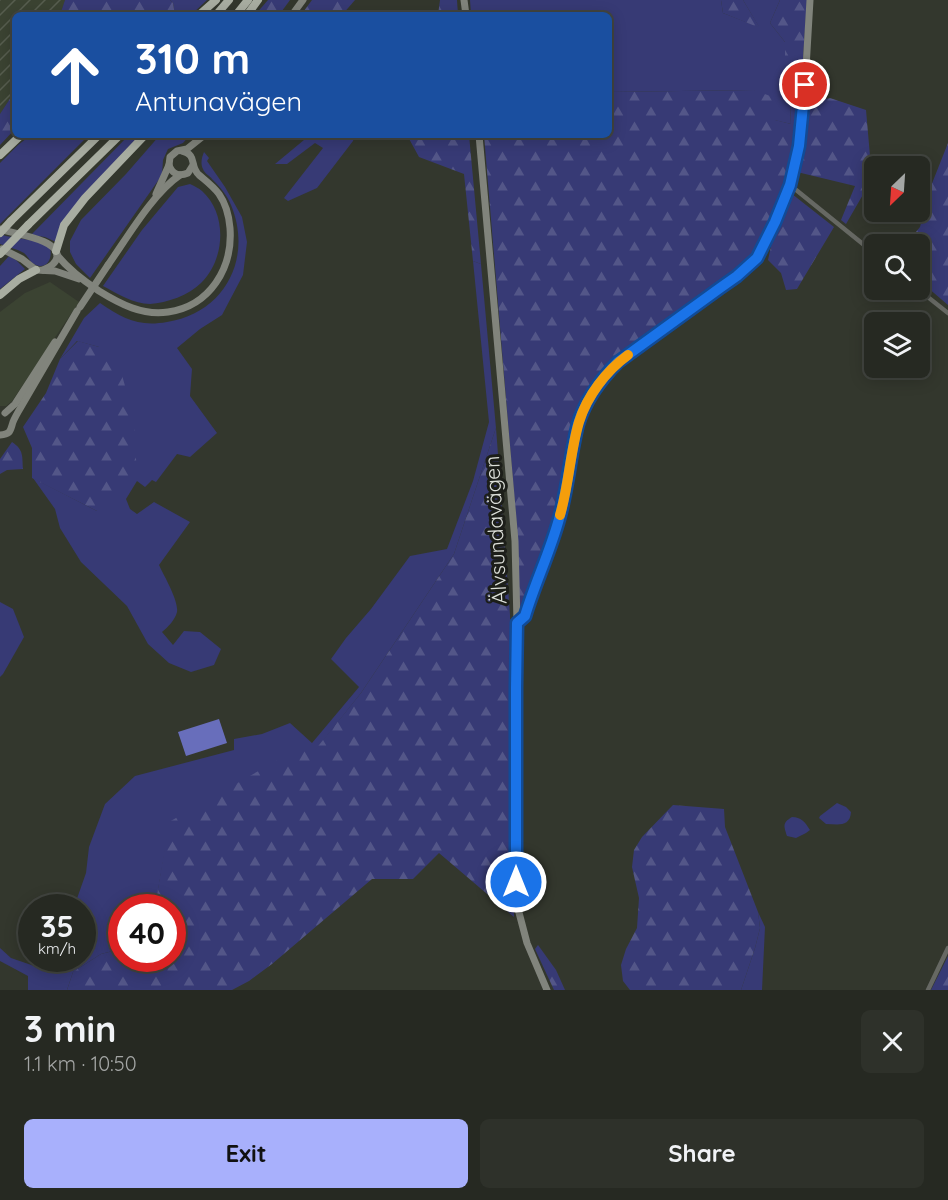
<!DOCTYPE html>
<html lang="en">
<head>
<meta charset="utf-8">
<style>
	:root { --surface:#262922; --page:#2e312a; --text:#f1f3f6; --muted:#a4a6a5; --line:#424540; --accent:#a8b0fc }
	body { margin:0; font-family:Quicksand,sans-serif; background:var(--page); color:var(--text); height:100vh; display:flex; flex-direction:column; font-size:22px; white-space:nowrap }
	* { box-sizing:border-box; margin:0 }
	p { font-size:20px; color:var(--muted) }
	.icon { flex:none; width:33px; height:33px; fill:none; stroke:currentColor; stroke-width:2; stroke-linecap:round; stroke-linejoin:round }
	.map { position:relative; height:990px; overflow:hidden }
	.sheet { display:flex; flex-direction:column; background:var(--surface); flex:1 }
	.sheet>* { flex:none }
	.guide { position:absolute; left:12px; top:12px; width:600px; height:126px; border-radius:9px; box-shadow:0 3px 15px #0003,0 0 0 2px var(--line); background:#1a4fa0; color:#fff; overflow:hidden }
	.needle { width:39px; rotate:205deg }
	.tools { position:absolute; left:864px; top:156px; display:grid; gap:12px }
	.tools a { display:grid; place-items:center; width:66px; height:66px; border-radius:9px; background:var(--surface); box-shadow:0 3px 15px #0003,0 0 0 2px var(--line); font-size:30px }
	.speed { position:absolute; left:18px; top:894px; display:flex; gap:12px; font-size:30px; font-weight:700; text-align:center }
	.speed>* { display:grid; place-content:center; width:78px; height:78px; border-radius:50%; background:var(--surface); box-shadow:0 3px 15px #0003,0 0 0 2px var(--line); line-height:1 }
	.speed small { font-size:15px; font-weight:400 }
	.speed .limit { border:9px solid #d22; background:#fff; color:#111 }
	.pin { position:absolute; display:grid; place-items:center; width:51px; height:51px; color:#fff; margin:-26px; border:3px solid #fff; border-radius:50%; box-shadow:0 2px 6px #0007 }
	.me { position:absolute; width:66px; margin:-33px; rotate:0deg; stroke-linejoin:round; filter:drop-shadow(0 0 4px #0008) }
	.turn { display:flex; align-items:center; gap:21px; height:126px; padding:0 24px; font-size:27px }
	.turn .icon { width:78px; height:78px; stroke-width:2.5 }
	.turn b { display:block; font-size:42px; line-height:51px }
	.round { display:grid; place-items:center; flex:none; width:63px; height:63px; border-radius:9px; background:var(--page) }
	.head { display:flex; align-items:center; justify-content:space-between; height:102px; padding:0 24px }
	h1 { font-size:36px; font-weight:800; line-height:45px }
	.button { display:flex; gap:12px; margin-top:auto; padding:12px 24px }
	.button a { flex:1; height:69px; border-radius:9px; background:var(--accent); color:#111; font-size:24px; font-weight:800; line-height:69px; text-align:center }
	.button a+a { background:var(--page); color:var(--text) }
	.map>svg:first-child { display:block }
</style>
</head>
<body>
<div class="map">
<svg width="948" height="990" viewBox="0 0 948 990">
	<defs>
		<pattern id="industrial-furrows" width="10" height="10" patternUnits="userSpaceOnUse" patternTransform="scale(1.5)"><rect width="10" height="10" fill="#3b4332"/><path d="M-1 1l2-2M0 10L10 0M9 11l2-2" fill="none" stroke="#575e4f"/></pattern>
		<pattern id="forest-firs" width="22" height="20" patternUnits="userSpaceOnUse" patternTransform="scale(1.5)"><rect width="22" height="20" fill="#373a75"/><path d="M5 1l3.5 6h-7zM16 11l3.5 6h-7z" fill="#535688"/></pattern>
	</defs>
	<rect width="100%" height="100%" fill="#33372d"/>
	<path fill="#3b4332" d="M50,282L79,302L12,401L6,406H0V312L25,293Z"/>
	<path fill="url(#industrial-furrows)" d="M0,0H65L60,15H15V91L0,114Z"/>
	<g fill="#373a75">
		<path d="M170,0H207L191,15H175L173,3Z"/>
		<path d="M470,0H721L723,13L759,27L743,0H780L770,23L785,42V58H803L800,92L790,104L791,124L774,120L754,90L609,92V15H471Z"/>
		<path d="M31,135H89L0,224V163L18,145Z"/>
		<path d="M129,135H140L82,196L56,242L45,237L31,235Z"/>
		<path d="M160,135H190L183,143L168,149L163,160L162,175L90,278L76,264L70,252V241L81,220L126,174Z"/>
		<path d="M310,135H355L353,141L317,188L288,201L284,198L323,148L315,143L287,164H275Z"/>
		<path d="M204,152L209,158L207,161L225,187L242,217L247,242L243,275L222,315L200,329L177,348L192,369L190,396L217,433L190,457L177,454L156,482L152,480L145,487L137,481L126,499L130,509L137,514L154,502L190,522L159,565C164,576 179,601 177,612C175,620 168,627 162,632L173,645L184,631L200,632L221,649L214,665L191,672L169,663L148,644L127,606L81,562L60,528L55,509L33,478L97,511L99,347L77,341L60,359L84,318L100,303C123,319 139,327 167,322C225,313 253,258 231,205C227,195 220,187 212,179C210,176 204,173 203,169C200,163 202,157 204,152Z"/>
		<path d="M190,184C194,186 199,188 202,191C228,214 225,260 201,283C189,295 167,303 150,304C134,304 118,294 103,286L142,230L178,187Z"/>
		<path d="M0,234L6,236L41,242L50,248C53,259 46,271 34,264C30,262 28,256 24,253C17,249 8,247 0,244Z"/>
		<path d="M9,256L16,260L25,269L0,289V266Z"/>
		<path d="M473,261L481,264L496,428L454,554L361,693L315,751L170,822L155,907L122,908L121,949L101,954L73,972L67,990H28V976L0,961V948L11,958L46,970L54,959L82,958V908L74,907L86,873L89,847L105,804L135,776L234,750V739L262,734L290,723L312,743L359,687L331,659L346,638L371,609L410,556L447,549L473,481L489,422Z"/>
		<path d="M0,602L13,609L24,637L3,674L0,677Z"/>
		<path d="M837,803L846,807L851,812C850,828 837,824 826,824L819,818L820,816Z"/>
		<path d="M792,817C801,817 805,822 810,830L806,833L796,838L787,836C784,826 782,823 792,817Z"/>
		<path d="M758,912L765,927L762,990H741L755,948L760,928Z"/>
	</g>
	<g fill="url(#forest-firs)">
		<path d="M65,0H170L173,3L175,15H60Z"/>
		<path d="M268,0H290L279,15H255Z"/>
		<path d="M312,0H355L342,15H301Z"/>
		<path d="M440,0H457L458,15H438Z"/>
		<path d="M721,0H743L760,28L723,13Z"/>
		<path d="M780,0H807L803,58L798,64L792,66L785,58V42L770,23Z"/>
		<path d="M754,90L773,97L778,105L775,120L791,124L790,104L800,92L795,143L785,186L765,235L754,255L734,273L612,360L594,385L579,412L562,497L555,522L522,609L519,610L518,542L484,135H609V92Z"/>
		<path d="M15,91V129L0,145V114Z"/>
		<path d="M830,98L866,110L872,179L846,224L841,220L855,186L797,172L803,146L808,108L821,100Z"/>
		<path d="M407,135H469L481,264L473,261L464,174L419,157Z"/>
		<path d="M948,143V305L920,281V244H906L920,227L931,186Z"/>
		<path d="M792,194L834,227L797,289L786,290L781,273L768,260L772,242Z"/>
		<path d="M78,341L99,347L118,361L134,418L137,478L114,504L97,511L32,478V448L23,427L46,393L60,359Z"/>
		<path d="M496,428L510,615L514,917L439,853L413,879H372L272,964L249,981L232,990H67L73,972L101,954L121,949L122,958H172V908L155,907L169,822L299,748L315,750L361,693L454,554Z"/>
		<path d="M12,442C24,450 22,456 23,469L7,470L0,474V459Z"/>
		<path d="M673,805L724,809L725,827L758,912L760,928L755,948L741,990H630L623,981L621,965L626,949L637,928L639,898L632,867L634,850L642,837Z"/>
		<path d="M538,945L556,970L565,990H554L535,949Z"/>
		<path d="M948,956V990H931Z"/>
	</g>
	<path fill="#686ebb" d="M219,719L227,743L186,756L178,732Z"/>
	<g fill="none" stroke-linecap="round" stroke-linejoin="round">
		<g stroke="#666863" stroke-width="4.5">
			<path d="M790,185L874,253"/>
			<path d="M919,290L948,313"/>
			<path d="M928,990L948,948"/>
		</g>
		<g stroke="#81847c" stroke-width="7">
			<path d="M464,0L466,15"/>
			<path d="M292,15L303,0"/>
			<path d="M479,135L515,541L517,623L516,687L517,905L527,943L547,990"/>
			<path d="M169,165C172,174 179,177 188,173L193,165"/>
			<path d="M156,194L169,165L170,157L177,151L187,149L202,137"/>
			<path d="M0,229C13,234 60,239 57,257C56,264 49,267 43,270"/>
			<path d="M2,249L22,259L36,270L55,271L79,279"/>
			<path d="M57,255C69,270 84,281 99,291C120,304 143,316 168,312C210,306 233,268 230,228C229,216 226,204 219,194C213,186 206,181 199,175C189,166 198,155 182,151"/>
			<path d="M108,265C127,238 153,193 180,175"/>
			<path d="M5,413L15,404L55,342"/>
			<path d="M0,435C11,434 10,431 13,422C15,417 18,412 21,407L77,311"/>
			<path d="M517,623L525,616C537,579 552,543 563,506C570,479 571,451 578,424C585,401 601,379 618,362L737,276L757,258L764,245L790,185L799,146L805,85L810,0"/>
		</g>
		<g stroke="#a8ada1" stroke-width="8">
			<path d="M199,15L216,0"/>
			<path d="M216,15L229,0"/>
			<path d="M236,15L248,0"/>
			<path d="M247,15L258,0"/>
			<path d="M0,155L21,135"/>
			<path d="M11,221L99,135"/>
			<path d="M28,225L120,135"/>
			<path d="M56,251L64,225L85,198L145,135"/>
			<path d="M0,295L19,279L36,270"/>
		</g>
		<path stroke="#81847c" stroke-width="7" d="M80,307L108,265"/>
		<g stroke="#a8ada1" stroke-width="8">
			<path d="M0,233L11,221"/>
			<path d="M0,254L28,225"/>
		</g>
	</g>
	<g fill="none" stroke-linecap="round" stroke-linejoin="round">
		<defs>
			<path id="route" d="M516,882V687L517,623L525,616C535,583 550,552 559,519C568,488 570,455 578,424C585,401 601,379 618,362L720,288L737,276L757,258L775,222L790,185L799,146L805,85"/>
		</defs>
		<use href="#route" stroke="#114b97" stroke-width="15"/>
		<use href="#route" stroke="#1a73e8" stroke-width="10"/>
		<path stroke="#f59e0b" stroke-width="10" d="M560,515C569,485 570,452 579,422C587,396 606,371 628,355"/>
	</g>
	<g text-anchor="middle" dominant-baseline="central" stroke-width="6" stroke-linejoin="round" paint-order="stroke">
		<g font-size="21" fill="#dcdfd9" stroke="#1c1e19">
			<text transform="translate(495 530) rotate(-93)">Älvsundavägen</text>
		</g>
	</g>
</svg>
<div class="tools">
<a><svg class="needle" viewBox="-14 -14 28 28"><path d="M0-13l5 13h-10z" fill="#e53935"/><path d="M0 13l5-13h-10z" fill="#a4a6a5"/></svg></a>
<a><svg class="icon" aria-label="search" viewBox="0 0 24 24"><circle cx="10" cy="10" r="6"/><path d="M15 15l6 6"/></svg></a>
<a><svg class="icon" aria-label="layers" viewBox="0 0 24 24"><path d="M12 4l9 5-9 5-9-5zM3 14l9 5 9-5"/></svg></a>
</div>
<div class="speed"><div>35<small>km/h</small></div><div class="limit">40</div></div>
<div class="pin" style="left:805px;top:85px;background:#d93025"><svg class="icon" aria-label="arrive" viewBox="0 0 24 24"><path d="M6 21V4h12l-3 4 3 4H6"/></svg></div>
<svg class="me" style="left:516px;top:882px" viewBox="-20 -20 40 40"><circle r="17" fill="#1a73e8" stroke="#fff" stroke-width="3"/><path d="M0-11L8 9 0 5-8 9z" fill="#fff"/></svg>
<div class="guide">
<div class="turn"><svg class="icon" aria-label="ahead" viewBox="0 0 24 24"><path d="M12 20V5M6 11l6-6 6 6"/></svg><div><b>310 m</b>Antunavägen</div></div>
</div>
</div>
<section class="sheet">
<div class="head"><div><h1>3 min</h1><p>1.1 km · 10:50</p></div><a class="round"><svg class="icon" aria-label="close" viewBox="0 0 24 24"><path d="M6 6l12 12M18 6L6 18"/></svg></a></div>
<div class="button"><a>Exit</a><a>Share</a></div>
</section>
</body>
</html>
